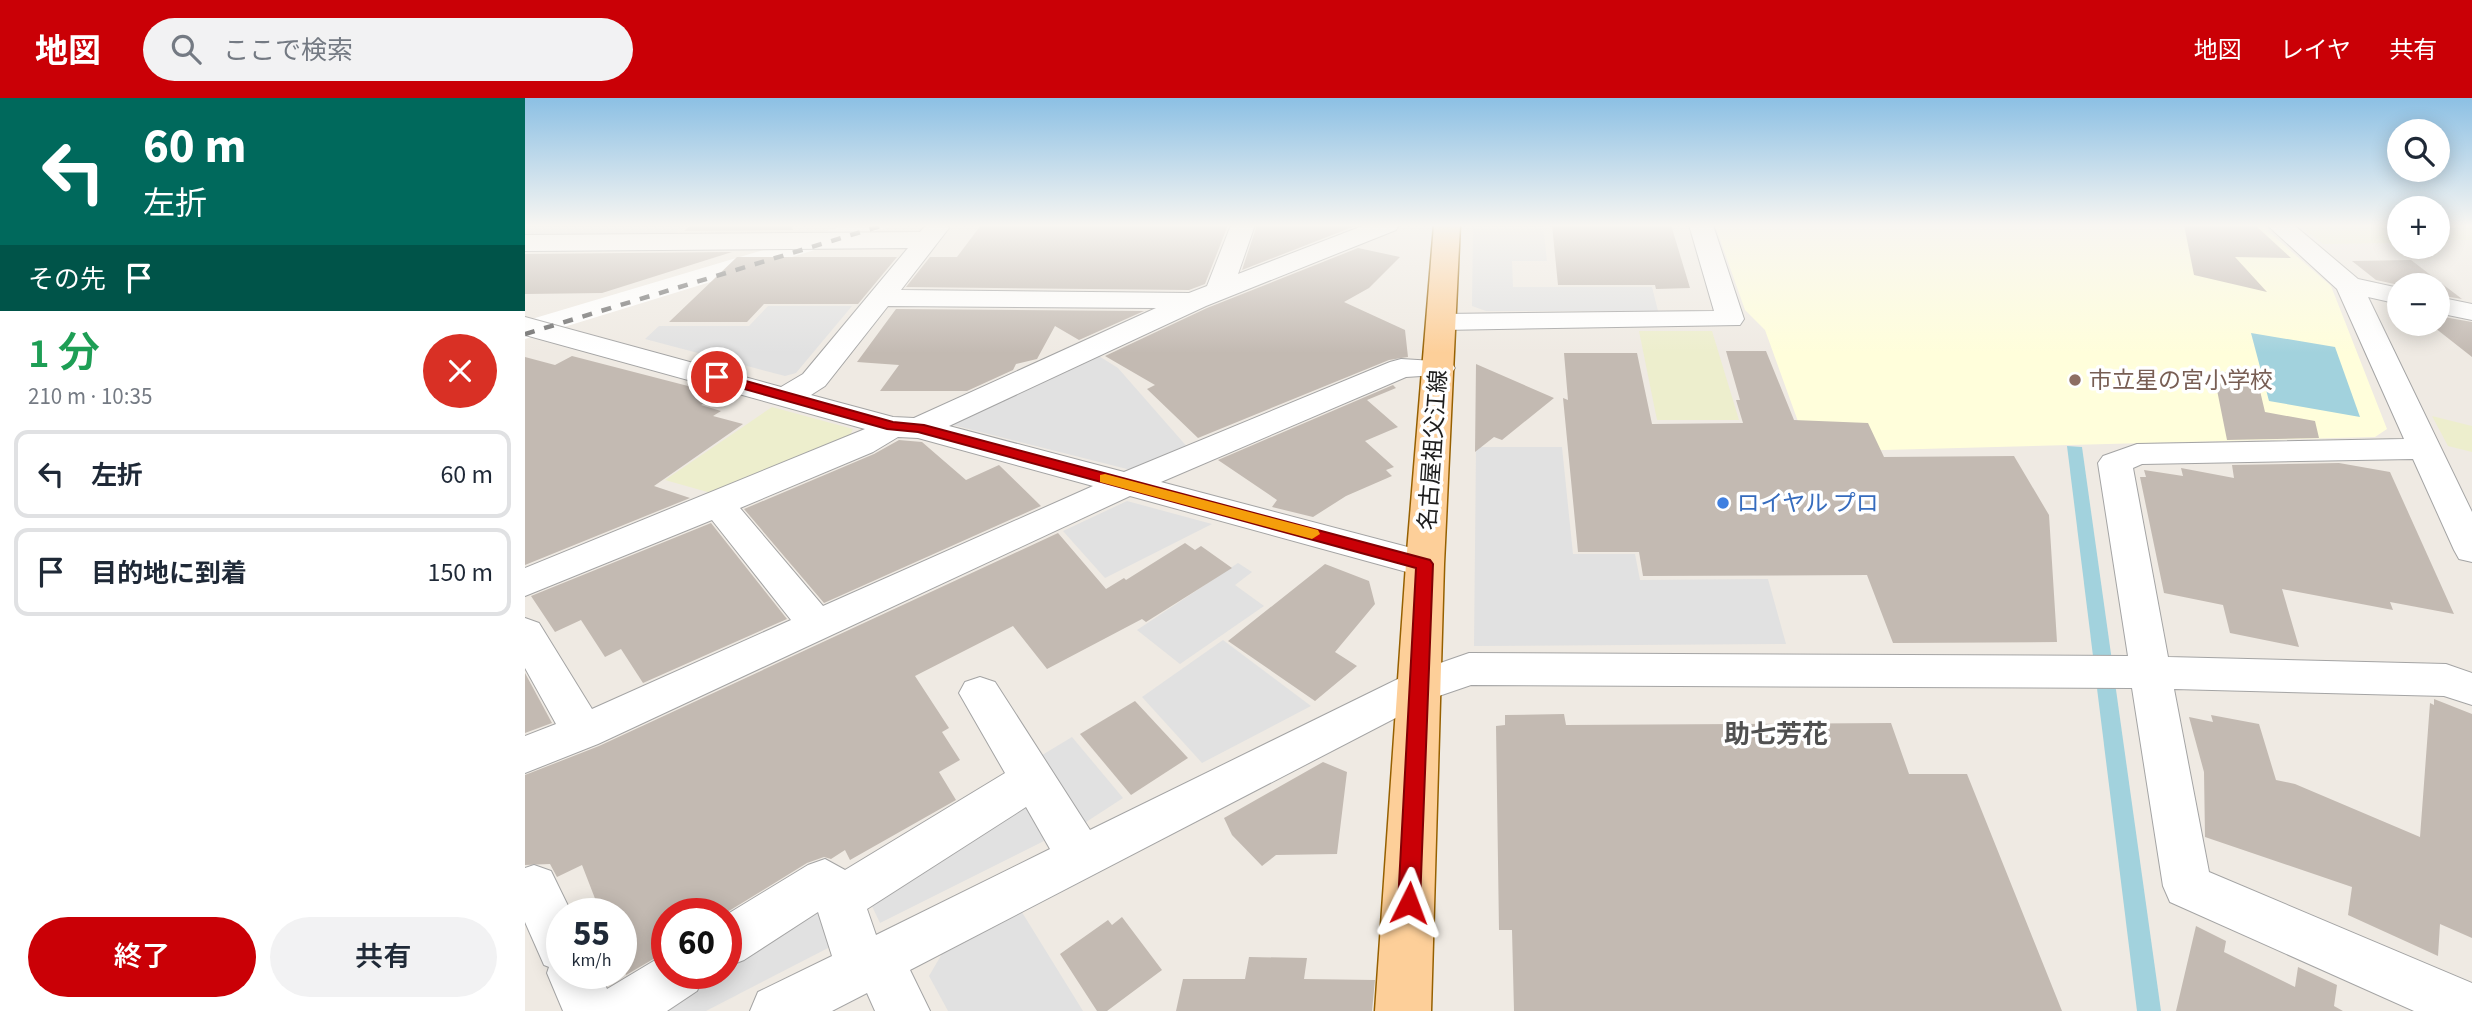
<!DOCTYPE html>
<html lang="ja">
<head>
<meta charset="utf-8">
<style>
	:root { --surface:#fff; --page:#f2f2f3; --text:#1f2937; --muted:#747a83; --line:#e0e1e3; --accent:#ca0006 }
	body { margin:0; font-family:"Source Sans 3","Noto Sans JP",sans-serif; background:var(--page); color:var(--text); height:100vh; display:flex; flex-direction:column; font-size:26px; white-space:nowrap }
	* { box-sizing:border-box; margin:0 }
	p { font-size:23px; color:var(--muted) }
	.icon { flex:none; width:38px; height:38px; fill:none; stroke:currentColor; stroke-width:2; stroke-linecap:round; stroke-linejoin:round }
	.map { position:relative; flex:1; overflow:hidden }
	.details { display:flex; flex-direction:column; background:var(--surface); width:525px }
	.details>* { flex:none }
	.banner { background:#00695c; color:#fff; overflow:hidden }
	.tools { position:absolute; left:1862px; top:21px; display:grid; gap:14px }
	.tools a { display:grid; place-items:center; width:63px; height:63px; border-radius:50%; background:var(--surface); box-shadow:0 4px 18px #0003; font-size:35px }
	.speed { position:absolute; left:21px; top:800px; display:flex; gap:14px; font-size:35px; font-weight:700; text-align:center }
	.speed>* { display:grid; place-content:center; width:91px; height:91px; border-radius:50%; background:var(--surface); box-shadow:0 4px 18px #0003; line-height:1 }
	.speed small { font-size:18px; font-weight:400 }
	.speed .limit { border:10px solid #d22; background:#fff; color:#111 }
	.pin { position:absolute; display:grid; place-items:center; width:60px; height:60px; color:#fff; margin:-30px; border:4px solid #fff; border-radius:50%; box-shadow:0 2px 7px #0007 }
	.me { position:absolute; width:77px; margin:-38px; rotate:3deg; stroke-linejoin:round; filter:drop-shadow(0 0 5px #0008) }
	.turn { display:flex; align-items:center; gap:24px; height:147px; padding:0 28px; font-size:32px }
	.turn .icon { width:91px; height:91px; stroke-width:2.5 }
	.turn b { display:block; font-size:49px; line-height:60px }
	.then { display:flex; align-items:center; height:66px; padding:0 28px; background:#0003; gap:14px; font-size:26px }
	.round { display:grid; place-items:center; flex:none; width:74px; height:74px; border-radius:37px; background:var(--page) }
	.head { display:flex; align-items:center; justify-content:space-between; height:119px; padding:0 28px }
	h1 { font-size:42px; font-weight:600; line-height:52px; color:#1e9e55 }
	.primary-button { display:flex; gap:14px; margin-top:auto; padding:14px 28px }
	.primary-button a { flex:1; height:80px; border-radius:42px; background:var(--accent); color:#fff; font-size:28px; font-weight:600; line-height:80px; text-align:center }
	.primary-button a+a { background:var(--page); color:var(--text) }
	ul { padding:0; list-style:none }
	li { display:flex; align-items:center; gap:21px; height:88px; margin:0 14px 10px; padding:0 14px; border:4px solid var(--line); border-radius:14px }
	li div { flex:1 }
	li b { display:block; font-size:26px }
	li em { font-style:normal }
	header { display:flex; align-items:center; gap:42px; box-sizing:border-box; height:98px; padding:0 35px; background:var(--accent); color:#fff }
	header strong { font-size:33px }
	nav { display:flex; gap:38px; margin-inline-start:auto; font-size:24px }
	.search { width:490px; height:63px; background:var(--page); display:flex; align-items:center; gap:18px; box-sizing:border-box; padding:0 24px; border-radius:38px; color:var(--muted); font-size:26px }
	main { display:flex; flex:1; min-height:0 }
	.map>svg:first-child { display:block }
</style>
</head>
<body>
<header>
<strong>地図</strong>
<div class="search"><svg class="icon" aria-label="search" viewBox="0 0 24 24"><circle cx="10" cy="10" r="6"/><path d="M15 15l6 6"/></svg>ここで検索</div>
<nav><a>地図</a><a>レイヤ</a><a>共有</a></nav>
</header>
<main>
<section class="details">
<div class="banner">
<div class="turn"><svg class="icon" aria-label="left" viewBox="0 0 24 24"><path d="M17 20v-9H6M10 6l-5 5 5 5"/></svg><div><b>60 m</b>左折</div></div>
<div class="then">その先<svg class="icon" aria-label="arrive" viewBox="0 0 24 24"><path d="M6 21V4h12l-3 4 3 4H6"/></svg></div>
</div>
<div class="head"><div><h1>1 分</h1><p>210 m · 10:35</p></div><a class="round" style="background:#d93025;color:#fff"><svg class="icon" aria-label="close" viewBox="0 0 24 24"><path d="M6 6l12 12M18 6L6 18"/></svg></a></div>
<ul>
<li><svg class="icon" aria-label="left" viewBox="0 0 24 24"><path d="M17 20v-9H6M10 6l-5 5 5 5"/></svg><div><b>左折</b></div><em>60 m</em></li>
<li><svg class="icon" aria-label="arrive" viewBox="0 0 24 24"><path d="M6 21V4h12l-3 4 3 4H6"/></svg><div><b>目的地に到着</b></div><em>150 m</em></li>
</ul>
<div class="primary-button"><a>終了</a><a>共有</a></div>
</section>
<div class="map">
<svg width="1947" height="913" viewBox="0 0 1947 913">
	<rect width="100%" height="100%" fill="#efeae3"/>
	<path fill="#fffedb" d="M1190,127H1736L1806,188L1862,331L1850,339L1284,354L1240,232L1220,212Z"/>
	<g fill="#edeecd">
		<path d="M1774,127H1874V145L1798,146Z"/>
		<rect x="1913" y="127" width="34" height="15"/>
		<path d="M1114,233H1187L1214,322H1132Z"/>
		<path d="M247,309L328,331L323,342L186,395L140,382Z"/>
		<path d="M1907,318L1947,328V354L1923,348Z"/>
	</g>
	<g fill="#e1e1e1">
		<path d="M0,127H160L145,139L0,140Z"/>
		<path d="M948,127H1018L1022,163H987L988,189H1127L1133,213H961L947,208Z"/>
		<path d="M243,208H327L271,275L260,278L120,241L134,228H224Z"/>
		<path d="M569,255L593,270L664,351L620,371H602L428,327L427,320Z"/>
		<path d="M951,349H1037L1048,456H1110L1115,482L1243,481L1261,546L949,548Z"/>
		<path d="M602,403L687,426L580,480L538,433Z"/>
		<path d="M713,465L727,474L710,487L739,508L655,566L612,532Z"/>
		<path d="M698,542L786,608L677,665L617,599Z"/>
		<path d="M547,639L598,700L558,726L509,662Z"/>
		<path d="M504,696L529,738L355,825L345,804Z"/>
		<path d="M283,800L307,832V848L181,913H105L165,875H201V852Z"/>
		<path d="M495,811L558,913H423L404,878L418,854Z"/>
	</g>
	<g fill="#a2d2dd">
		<path d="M1726,235L1810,249L1835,319L1744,303Z"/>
		<path d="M1542,348L1557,349L1636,913H1612Z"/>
	</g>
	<path fill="#fff" d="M322,127H371L0,241V223Z"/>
	<g fill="#c3bab2">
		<path d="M166,127H267L268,132L159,133Z"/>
		<path d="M456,127H703L680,186L664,192L381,189L405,159H432Z"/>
		<path d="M732,127H833L717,172Z"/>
		<path d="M1027,127H1146L1165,190L1131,191L1130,187H1033Z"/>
		<path d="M1659,127H1730L1766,160L1710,159L1742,194L1669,177Z"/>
		<path d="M833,150L875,159L844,190L819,204L880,232L883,259L864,262L673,340L622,291L630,287L580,258L682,210Z"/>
		<path d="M207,154L77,195L0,196V156Z"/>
		<path d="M212,159H372L333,206H239L222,224H144Z"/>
		<path d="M1886,162L1937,201L1913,197V187H1874L1851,182L1827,163Z"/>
		<path d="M371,211L619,213L554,242L530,228L512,261L491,266L488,272L442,293H355L374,267L332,264Z"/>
		<path d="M1913,218L1947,224V259L1905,226H1913Z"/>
		<path d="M1201,253H1241L1269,322L1343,325L1359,359L1489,358L1524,417L1532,544L1368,545L1342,477L1118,478L1114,454H1053L1038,300L1043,302L1039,255H1112L1127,326L1218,325L1211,302H1215Z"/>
		<path d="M47,258L194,296L176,307L196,313L188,318L218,326L129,388L165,400L0,467V259L30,267Z"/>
		<path d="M951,266L1029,300L977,342L969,339L950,354Z"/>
		<path d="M1688,272L1732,280L1740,314L1790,323L1794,340L1702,342Z"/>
		<path d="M868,287L871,290L842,302L873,329L840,343L869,369L861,372L867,378L821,398L788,419L747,409L752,402L693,362Z"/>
		<path d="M374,342L397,344L441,382L474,367L516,408L299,505L219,411L349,356Z"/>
		<path d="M1814,365L1865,374L1929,516L1865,504L1868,512L1757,491L1774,549L1705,535L1698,507L1639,495L1615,379H1621L1619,372L1658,378L1656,370L1709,380L1707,367Z"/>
		<path d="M186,425L262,521L118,585L96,551L80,559L56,522L30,534L6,498Z"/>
		<path d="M533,435L581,491L599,480L601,482L660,445L670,452L676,448L707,470L621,524L617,521L522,571L488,528L390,578L424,630L417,634L435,662L414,674L431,702L325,762L320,752L306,761L299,759L282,765L199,816H142V853L101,877L96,865V816H76L57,767L32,779L25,766L0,767V677L74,648Z"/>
		<path d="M800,466L844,483L850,506L810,554L832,568L790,603L703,543Z"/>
		<path d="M0,575L27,625L0,635Z"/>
		<path d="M1909,601L1947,616V840L1915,826L1913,858L1823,817L1827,789L1680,739L1679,674L1664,619L1688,624L1686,617L1734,626L1751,682L1770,686L1895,739L1905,605L1909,607Z"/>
		<path d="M610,603L663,660L606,697L555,636Z"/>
		<path d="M1039,616L1041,627L1366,625L1384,676H1442L1537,913H989L987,832H974L971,628L980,627V617Z"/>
		<path d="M798,664L822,674L812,756L751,757L737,768L707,737L699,720Z"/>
		<path d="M597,819L637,872L582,913H572L535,856L583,822L587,827Z"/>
		<path d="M1671,828L1701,843L1699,854L1770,889L1773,869L1812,887L1809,908L1818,913H1651Z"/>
		<path d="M724,859L782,860L779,881L850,882L847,913H651L658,881H720Z"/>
	</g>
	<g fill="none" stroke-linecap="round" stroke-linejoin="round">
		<defs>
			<g id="street">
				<path d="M401,127H422L424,130L376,192L664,195L682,188L706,127H730L713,176L840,127H874L871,132L681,208L424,328L599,374L865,264L876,261L926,264L930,270L926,276L881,279L636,384L913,457L919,466L913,475L900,479L605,398L73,646L0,675V638L31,626L0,570V520L14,525L67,611L266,522L187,422L0,498V470L340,331L0,237V219L256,289L278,276L383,150L0,153V137L395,134ZM363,208L631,210L389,320L368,319L286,297L300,288ZM373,339L393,340L568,388L298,508L215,410L348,354Z"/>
				<path d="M1164,127H1188L1219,221L1215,227L917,232L907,230L903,224L907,218L917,216L1189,213Z"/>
				<path d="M1742,127H1769L1833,181L1874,190V206L1843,199L1947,414V464L1934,461L1929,452L1888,361L1617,366L1608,370L1643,559L1921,566L1947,575V607L1919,598L1649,591L1684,774L1947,885V913H1889L1645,804L1638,788L1607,590L946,587L911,599L385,872L405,913H350L342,895L307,913H225L233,894L307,858L293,814L219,862L201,869V817L283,767L300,761L320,772L480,675L434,595L440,584L455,579L470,584L565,732L881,577L944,555L1603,558L1573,365L1578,358L1612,346L1879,341L1812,191ZM501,709L525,751L351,837L342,811Z"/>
				<path d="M1913,199L1947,206V222L1913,215Z"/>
				<path d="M9,767L26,773L47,816H37V875H75L82,891L142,855V875H180L172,893L142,913H38L22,875L24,869L19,867L0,824V770Z"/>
			</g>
			<path id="primary" d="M909,127H935L919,466L906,913H850L881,466Z"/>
		</defs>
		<use href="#street" stroke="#a4a4a4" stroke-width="2"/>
		<use href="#primary" stroke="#966000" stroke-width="3"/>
		<use href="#street" fill="#fff" fill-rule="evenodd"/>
		<use href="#primary" fill="#fdcf99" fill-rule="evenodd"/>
		<path stroke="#6b6b6b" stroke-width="4.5" stroke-dasharray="10 10" stroke-linecap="butt" d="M0,236L359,127"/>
	</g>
	<linearGradient id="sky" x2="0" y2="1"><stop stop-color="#8cc0e4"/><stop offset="0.5" stop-color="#f8f6f2"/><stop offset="1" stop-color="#f8f6f2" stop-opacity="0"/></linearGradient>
	<rect width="1947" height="255" fill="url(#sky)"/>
	<path fill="#ca0006" stroke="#830004" stroke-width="2" d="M192,275L368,324L399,327L905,462L908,466L895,805L892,812L884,814L877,812L873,805L891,470L393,334L362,331L187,282L185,279Z"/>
	<path fill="#f59e0b" d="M580,376L793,432L795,436L787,441L575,384V377Z"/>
	<circle fill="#8d6e63" stroke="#fff" stroke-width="2.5" cx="1550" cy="282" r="7"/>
	<circle fill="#3f7fe0" stroke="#fff" stroke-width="2.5" cx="1198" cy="405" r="7"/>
	<g text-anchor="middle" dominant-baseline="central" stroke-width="7" stroke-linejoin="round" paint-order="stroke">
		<g font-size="23" fill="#785e54" stroke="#fff" text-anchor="start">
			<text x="1564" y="282">市立星の宮小学校</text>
		</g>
		<g font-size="23" fill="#1d1d1d" stroke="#fff">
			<text transform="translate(908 352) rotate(-86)">名古屋祖父江線</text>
		</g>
		<g font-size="23" fill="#366cbe" stroke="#fff" text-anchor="start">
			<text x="1212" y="405">ロイヤル プロ</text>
		</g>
		<g font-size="26" font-weight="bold" fill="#505050" stroke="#fff">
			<text x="1251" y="636">助七芳花</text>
		</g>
	</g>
</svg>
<div class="tools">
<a><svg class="icon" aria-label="search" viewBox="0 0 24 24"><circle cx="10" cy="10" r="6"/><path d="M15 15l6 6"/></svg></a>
<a>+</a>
<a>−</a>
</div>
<div class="speed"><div>55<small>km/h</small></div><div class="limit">60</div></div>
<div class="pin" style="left:192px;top:279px;background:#d93025"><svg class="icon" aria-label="arrive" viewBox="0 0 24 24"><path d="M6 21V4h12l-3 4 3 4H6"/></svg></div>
<svg class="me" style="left:884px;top:805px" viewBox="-20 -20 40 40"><path d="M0-17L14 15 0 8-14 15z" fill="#ca0006" stroke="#fff" stroke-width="4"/></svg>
</div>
</main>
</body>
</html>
